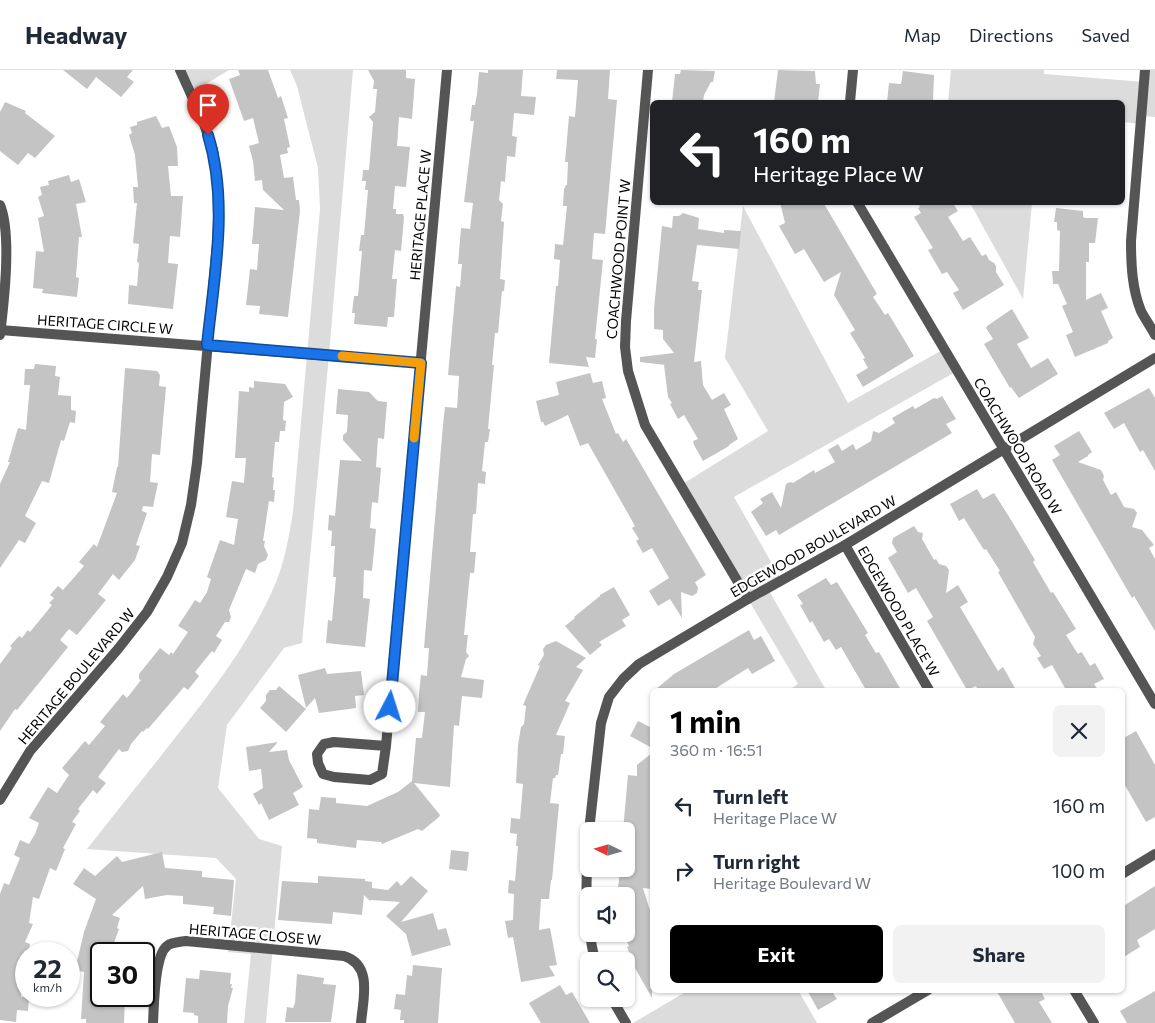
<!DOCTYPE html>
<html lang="en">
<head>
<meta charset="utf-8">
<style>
	:root { --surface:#fff; --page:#f2f2f3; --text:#1f2937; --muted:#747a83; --line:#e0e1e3; --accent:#000 }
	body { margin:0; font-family:Commissioner,sans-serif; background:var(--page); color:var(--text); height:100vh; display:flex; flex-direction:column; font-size:19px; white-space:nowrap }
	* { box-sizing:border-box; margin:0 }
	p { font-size:16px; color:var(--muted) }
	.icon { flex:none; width:28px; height:28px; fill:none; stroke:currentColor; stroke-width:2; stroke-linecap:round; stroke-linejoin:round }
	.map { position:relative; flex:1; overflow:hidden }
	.sheet { position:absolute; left:650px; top:618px; width:475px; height:305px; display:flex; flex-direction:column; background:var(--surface); border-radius:8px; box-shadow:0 1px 4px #0004 }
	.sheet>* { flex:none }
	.hud { position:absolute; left:650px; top:30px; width:475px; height:105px; border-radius:8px; box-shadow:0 1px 4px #0004; background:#202124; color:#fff; overflow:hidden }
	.needle { width:32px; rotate:275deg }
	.tools { position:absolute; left:580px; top:752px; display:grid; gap:10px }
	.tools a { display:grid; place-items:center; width:55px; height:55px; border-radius:8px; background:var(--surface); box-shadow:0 1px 4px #0004; font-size:25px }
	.speed { position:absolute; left:15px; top:872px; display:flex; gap:10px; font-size:25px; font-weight:700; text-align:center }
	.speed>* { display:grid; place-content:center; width:65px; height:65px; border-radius:50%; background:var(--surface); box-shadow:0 1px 4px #0004; line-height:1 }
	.speed small { font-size:12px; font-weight:400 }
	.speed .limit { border:2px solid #111; border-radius:8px; background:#fff; color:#111 }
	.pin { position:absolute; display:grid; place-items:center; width:42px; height:42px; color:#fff; margin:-51px -21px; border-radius:50% 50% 50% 0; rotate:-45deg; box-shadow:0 0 5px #0007 }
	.pin .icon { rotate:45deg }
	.me { position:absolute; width:55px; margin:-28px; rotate:5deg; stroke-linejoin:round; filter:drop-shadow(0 0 4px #0008) }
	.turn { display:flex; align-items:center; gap:18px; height:105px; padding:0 20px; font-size:22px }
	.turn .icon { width:65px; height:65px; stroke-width:2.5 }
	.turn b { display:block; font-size:35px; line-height:42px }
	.round { display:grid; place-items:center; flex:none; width:52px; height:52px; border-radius:8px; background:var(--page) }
	.overview { display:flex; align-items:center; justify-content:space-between; height:85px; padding:0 20px }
	h1 { font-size:30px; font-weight:700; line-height:38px; color:var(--accent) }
	.cta { display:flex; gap:10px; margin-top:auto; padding:10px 20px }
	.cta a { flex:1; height:58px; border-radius:8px; background:var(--accent); color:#fff; font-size:20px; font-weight:700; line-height:58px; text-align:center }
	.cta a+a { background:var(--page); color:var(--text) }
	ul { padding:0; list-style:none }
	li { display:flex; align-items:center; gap:15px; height:65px; padding:0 20px }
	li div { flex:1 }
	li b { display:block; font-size:19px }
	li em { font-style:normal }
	header { display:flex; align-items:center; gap:30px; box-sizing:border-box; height:70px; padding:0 25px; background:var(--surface); border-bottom:1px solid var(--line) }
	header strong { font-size:24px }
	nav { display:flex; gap:28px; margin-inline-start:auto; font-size:18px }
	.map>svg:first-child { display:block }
</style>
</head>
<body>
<header>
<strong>Headway</strong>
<nav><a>Map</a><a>Directions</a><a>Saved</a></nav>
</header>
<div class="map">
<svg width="1155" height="953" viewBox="0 0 1155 953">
	<rect width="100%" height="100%" fill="#fff"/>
	<g fill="#dcdcdc">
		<path d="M184,0H229L191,23Z"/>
		<path d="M290,0H353L329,285L302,573L284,578L227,655L218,718L259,769L282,776L266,953H244L251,884L228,882L236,809L216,788L87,779C116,742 146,705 175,668C213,620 252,570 276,512C285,490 289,466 293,442L320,139L318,98L297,16Z"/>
		<path d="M951,0H1044V4L1144,12L1145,0H1155V47L1141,46V54L1123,52L1122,32H948Z"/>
		<path d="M970,133H1032L1023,229Z"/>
		<path d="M743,136L848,333L944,279L957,301L734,427L782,511L768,519L826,620H789L798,614L681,415L768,361L725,288Z"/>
		<path d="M689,920H798L817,953H633Z"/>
	</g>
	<g fill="#c4c4c4">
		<path d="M63,0H133L127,7L134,12L121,27L96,7L87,19Z"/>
		<path d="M238,0H268L278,28L281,26L288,48L284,49L290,77L287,78L288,83L280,85L284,108L293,107L296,130H299L300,141L288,247L259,244L260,236L246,235L250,199L257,200L259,174H252L255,137L284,140L263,120L262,110L255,111L253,91L249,76L259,73L253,48L244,51L229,9L240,5Z"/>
		<path d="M368,0H406V8L415,9L412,49L399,47L397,76L410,77L406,117L395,116L393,139H396V144H403L404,148L401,181L395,180L392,209H397L394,247H388L387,257L354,254L355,243H352L354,226H358L362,181H359L361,165H364L368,120H365L366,111H362L363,100H369L373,52L369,47L375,42L377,19H373L374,11Z"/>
		<path d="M488,0H523L521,26L536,27L534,45L514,43L512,66L517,67L515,87L507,86L505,112L501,111L499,130L503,134L501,151L504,152L500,209L505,210L504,221H502L498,263H495L492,295H494L488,359H490L488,372H485L482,401L486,402L485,414L478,413L476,444H473L470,482H476L474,503H470L464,565H468L466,582L469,586L466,589L461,607L484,610L482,628L462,626L459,656L454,655L450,717L414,713L440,745L439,747L422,761L418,759L382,774L381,772L357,770L356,778L317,773V769L307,768L309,739L319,740L321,727L336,728V733L367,736L398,722L412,711L416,668H422L425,642H418L419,624L421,605L427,606L429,578H424L443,355L445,337L457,338L459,309V306L448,305L456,216L460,217L462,194H458L461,158L470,159L473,133L464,132L474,51H470L472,35H475L477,24L479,2L488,3Z"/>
		<path d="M557,0H610L608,29L617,30L605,164L594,163L592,189L603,190L595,269H597L595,288L586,287L589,297L549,293L556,216H558L560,190L554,189L555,174L563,175L567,136H563L564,119L566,115H567L568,92H565L569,46L575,47L578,10L556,9Z"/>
		<path d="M681,0L715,1L713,12H711L704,25L703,32H672L675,4H680Z"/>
		<path d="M778,0L815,1L816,14H820L818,32H774Z"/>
		<path d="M903,1L934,5L933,32L907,30V32H887L889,13L901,14Z"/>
		<path d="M5,32L26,41L25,43L55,66L35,88L28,83L18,95L0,81V42Z"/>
		<path d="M156,46L162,58L169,56L177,77L178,96H168L171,126H183L180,167L170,166L168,193L178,194L173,239L128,234L129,215L137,216L139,193L137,192L139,174L133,173L137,133H134L133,117H138L135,85L129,65L132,63L130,57L137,55V52Z"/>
		<path d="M69,105L71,112L79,109L86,132L76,134L82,167H79L76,207L79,208L77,227L42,223L43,219L33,218L36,181L44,182L38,148L44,146L38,127L42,125L40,117L49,115L48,111Z"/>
		<path d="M780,132H823L877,224L873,227L885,245L888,243L914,286L863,317L856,305L868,298L863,289L865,288L850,263L855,260L834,225L841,202L824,212L804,179L795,184L779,156L785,153Z"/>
		<path d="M917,132H952L958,141L948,147L963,171L970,167L982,186L986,184L989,190L994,193L996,196V202L1004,215L963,240L953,223L959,220L947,202L942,204L928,180L933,178L914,147L921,143L918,138L920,137Z"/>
		<path d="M1056,138L1083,141V147L1085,148H1098L1095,173H1089V192H1086V230L1101,223L1108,238L1101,241L1113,268L1108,271V273L1075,287L1066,265L1073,262L1062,236L1067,234L1058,214H1053L1052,201H1059L1060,161L1057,160V152H1054Z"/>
		<path d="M683,143L699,148L698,159L724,163V160L741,161L739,179L697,175L692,211L699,212L698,220H702L694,292L701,291L703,315L712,330L724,323L731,335L724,339L738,369L729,375V376L703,391L694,375L693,371L698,369L684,345L678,349L670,334L672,333L668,327L664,295H666L640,292V287L674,283L663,269V260L654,259V239L662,156L672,158L673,146H679Z"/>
		<path d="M1012,239L1029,268L1017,274L1031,298L1048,288L1058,304L1019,328L1011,317L1010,318L984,274L993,269L986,258L987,256Z"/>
		<path d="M35,294L56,296L55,306L60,307L58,325L71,326V340L76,341L75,353L70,352L64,371L61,370L49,413L42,411L25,446L36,453L25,473L19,470L0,498V414L10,392H8L18,358L26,360L30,315H24L25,299H34Z"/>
		<path d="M125,298L157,301L160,305L159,316L166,317L160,385L152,384L150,412L158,413L153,437L143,436L142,441L147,443L136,475L140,476L135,490L119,510L113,504L98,524L106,530L77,565L69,559L60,570L68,577L17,640L15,639L0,661V594L12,578L10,576L19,566L22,568L28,560L30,562L52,535L49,533L54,528L50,525L58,516L63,520L84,496L79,492L94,474L97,477L117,423L112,422L117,397H118Z"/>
		<path d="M590,303L593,313L602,311L606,328L602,329L616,364L618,363L623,372L626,369L706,505L695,512L698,518L697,523L692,526L681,522L682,548L670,529L658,536L649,521L669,508L652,478L643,483L636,471L639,469L632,458L635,456L588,373L580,376L568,345L545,356L543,352H541L536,331L559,325L556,312Z"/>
		<path d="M254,311L285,314L293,327L284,332L283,350L286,351L285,361H280L279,372H275L272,407L274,408L273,420H275L274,432L269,431L263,471H265L264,476L268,485L266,490L258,494L255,503L246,499L229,540L231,547L229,552H225L216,566L222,570L214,583L212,581L195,602L199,606L188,620L184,617L148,659L147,658L143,662L142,661L131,674L128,681L122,682L119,679L98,707L106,713L97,724L93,720L78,739L80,741L72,752L76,754L63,778L65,779L56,801L50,798L39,829L33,827L29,853L33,854L25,872L30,874L28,884H25L21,927H29L28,941L17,940L16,952L0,950V824L4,813L9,815L20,788L14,785L20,770L29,774L35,764L39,753L29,748L48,717L57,723L69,705L62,698L85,671L89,675L105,656L100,652L123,624L127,628L141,610L139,609V604L160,578L169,585L171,582L173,584L188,562L178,556L195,530L200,533L207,522L211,509L207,507L220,470L234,475L238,449L226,447L232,411L244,413L246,388H235L239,321L249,322V317L254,318Z"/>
		<path d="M1149,318L1155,328V401L1143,380L1140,382L1124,353L1114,359L1104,343Z"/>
		<path d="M338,319L369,322L378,331L387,332L384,369L378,368L376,397L381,398L378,433L372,432L370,458L376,459L372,501L364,500L363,528L370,529L365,577L326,573L328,550L332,551L336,507H333L335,476H331L332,461L328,460L329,445L335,446L340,390L362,391L343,370V365L347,362L348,345L336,344Z"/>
		<path d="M942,326L956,349L946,354L952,363L779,465L776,460L766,466L751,442L763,433L760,429L772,422L781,438L786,414L790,412L793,413L814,400L815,403L835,392L828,380L838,374L842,381L853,374L856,380L871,371L873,361L879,363L895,353L892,348L913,336L915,339L934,328L937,329Z"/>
		<path d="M1079,361L1092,382L1088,385V386L1078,392L1101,400L1104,406L1103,410L1111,425L1116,422L1124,437L1134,439L1137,443L1132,457L1142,460L1154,475L1149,478L1155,489V561L1134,526L1132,528L1052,390L1060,385L1054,376Z"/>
		<path d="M977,419L983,429L994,423L1008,445L1035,490L1033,492L1051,523L1053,522L1076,559L1066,565L1078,584L1081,582L1083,584L1090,596L1095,593L1104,609L1094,614L1098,620H1066L1052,595L1044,599L1037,588L1041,586L1033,574L1035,567L998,502L1000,501L986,479L984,480L964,448L959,451L950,434Z"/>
		<path d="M914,456L918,462L923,463L922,469L934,490L936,489L939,494L946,496L949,500L946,523L958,515L968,532L960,537L998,601L1003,597L1016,620H978L976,616L967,620L927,551L933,547L916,518L908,523L888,488L897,482L892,473L893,468Z"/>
		<path d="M826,508L831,515L837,512L868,563L865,565L876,583L879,582L901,620H866L841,577L836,580L829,569L824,572L812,551L810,553L800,535L803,534L797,525Z"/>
		<path d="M614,517L630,545L622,550L626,556L599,572L602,575L590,585L565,556L575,548L574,547L600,526V525Z"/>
		<path d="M749,560L754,570L761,566L775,591L752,604L748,598L713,620H655L674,604Z"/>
		<path d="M556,571L586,588L576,597L583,600L565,631L570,633L556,665L565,666L563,684H561L558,705H556L555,708H553L550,733L559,734L552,810H551L549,829H541L539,860L550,858L557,895L549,896L555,906L521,912L513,867L508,868L505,851L513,850L514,824L508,823L509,810L515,811L518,776H516L517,764L510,763L511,748L520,749L523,714L516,713L518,675L521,657L524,654L526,636L523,635L540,596L538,595L544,585L543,579L546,575Z"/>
		<path d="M325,598L327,604L361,601L364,625L355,626L356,638L319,643L315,628L306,638L298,605Z"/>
		<path d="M279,616L306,639L286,662L260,638L266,631V625L270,620H276Z"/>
		<path d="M638,651L652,658V678L630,666Z"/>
		<path d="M1136,661L1155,695V747L1146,752L1122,710V669Z"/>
		<path d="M278,672L269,682L287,680L289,690L303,717L293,723L299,735L269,750L261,733L259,735L253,724L263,718L261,699L249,701L246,677Z"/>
		<path d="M652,683V819L643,818L652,847V928L635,898L627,877L629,876L626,869V818H618L620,800L626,801V761H623L628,705L637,706V695Z"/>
		<path d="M451,780L469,782L467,801L449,799Z"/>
		<path d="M162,782L165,798L202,801V807L234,810L231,846L213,844L214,837L183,834V826L167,825L145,829L143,816L112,845L120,848L117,858L119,859L110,884H101V926H125L124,953H86V949H81L84,902L75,900L84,862L96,829L73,814L84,798L95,806L117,786L122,792Z"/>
		<path d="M318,806L365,809V811L372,812V818L388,820L397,811L401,816L411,806L428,821L401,852L433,843L438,860L446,858L451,875L412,886L406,864L386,846L400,832L371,830L370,831L364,825L362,845L333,842L332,854L278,850L282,811L318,813Z"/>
		<path d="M1155,816V859L1137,870L1140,877L1122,888V837Z"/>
		<path d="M413,895L442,898L438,953H404V950H400L401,940L394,939L396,924L405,925L407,905L412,906Z"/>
		<path d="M200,900L231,903L230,914H232L231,918H233L228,936L227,953H198V946L194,945V943L183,942L186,908L199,909Z"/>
		<path d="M297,904L324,908L323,914L336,915L331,952H285L287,937L293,938L295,933Z"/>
		<path d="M560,915L566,925L572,922L590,953H541L529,933Z"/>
		<path d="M807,920H831L837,929L818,940Z"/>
		<path d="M996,920H1040L1045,929L1039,932L1052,953H1015Z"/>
		<path d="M1155,921V953H1127L1120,941Z"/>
	</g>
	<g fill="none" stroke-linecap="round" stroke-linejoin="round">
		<g stroke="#555" stroke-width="10">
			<path d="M648,0L626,251L625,277L628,301L645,355L748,529"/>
			<path d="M1145,0L1131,171C1131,194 1132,219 1141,241C1145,249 1151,257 1155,265"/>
			<path d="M850,32L853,0"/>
			<path d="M857,132L1155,634"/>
			<path d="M0,135C12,164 4,232 0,265"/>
			<path d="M0,260L421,293"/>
			<path d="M845,475L929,620"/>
			<path d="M386,676L334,672L324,674L317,684L318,693L323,704L334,707L370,710L382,704L386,676L447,0"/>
			<path d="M589,761L601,653L609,627L623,609L639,594L748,529L845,475L1155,288"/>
			<path d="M589,768C585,812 585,848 595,891"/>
			<path d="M1122,804L1155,784"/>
			<path d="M1074,920L1094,953"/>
			<path d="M612,929L626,953"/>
			<path d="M153,953C154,936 154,886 167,876C172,872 180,872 186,871L344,886C373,895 363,929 361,953"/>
			<path d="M872,953L928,920"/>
		</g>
		<path stroke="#555" stroke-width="10" d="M0,730L30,681L118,579L147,542L167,507L182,473L191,435L197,393L217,174L219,126L213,80L203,51L180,0"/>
	</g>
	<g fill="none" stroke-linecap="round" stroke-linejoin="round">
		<defs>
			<path id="route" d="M208,65C229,133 214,207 207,275L421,293L390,637"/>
		</defs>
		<use href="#route" stroke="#114b97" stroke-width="12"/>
		<use href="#route" stroke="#1a73e8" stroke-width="9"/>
		<path stroke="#f59e0b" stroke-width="9" d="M342,286L421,293L414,368"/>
	</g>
	<g text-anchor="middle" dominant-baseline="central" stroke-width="5" stroke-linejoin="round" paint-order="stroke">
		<g font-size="14" fill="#000" stroke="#fff">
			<text transform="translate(420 145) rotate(-85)">HERITAGE PLACE W</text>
			<text transform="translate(618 189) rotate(-85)">COACHWOOD POINT W</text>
			<text transform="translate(105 254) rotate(4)">HERITAGE CIRCLE W</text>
			<text transform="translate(1018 376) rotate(59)">COACHWOOD ROAD W</text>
			<text transform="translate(813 476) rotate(-30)">EDGEWOOD BOULEVARD W</text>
			<text transform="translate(899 541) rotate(60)">EDGEWOOD PLACE W</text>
			<text transform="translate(76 606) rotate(-50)">HERITAGE BOULEVARD W</text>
			<text transform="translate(255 864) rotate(5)">HERITAGE CLOSE W</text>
		</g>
	</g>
</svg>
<div class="tools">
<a><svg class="needle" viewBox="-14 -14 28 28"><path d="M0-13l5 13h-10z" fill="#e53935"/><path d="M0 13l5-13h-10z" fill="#747a83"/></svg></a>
<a><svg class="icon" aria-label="sound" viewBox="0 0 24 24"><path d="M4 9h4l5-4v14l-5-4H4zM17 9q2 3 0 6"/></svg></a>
<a><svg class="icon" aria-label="search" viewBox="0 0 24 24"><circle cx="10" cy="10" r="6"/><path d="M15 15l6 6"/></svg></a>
</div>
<div class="speed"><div>22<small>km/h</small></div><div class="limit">30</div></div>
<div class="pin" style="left:208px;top:65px;background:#d93025"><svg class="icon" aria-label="arrive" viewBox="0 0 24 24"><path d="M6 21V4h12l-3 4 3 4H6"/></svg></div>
<svg class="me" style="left:390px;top:637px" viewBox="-20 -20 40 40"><circle r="19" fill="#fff"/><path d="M0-13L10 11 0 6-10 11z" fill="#1a73e8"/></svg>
<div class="hud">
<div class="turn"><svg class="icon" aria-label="left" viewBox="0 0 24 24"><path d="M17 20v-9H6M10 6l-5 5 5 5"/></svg><div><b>160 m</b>Heritage Place W</div></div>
</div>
<section class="sheet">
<div class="overview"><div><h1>1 min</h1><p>360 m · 16:51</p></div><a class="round"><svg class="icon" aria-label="close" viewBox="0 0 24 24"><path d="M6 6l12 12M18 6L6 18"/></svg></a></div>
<ul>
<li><svg class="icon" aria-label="left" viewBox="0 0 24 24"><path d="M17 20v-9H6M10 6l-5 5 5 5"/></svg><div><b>Turn left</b><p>Heritage Place W</p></div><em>160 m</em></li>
<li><svg class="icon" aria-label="right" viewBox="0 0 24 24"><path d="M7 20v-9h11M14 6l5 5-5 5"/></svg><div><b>Turn right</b><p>Heritage Boulevard W</p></div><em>100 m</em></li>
</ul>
<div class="cta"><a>Exit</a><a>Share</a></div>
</section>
</div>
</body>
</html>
